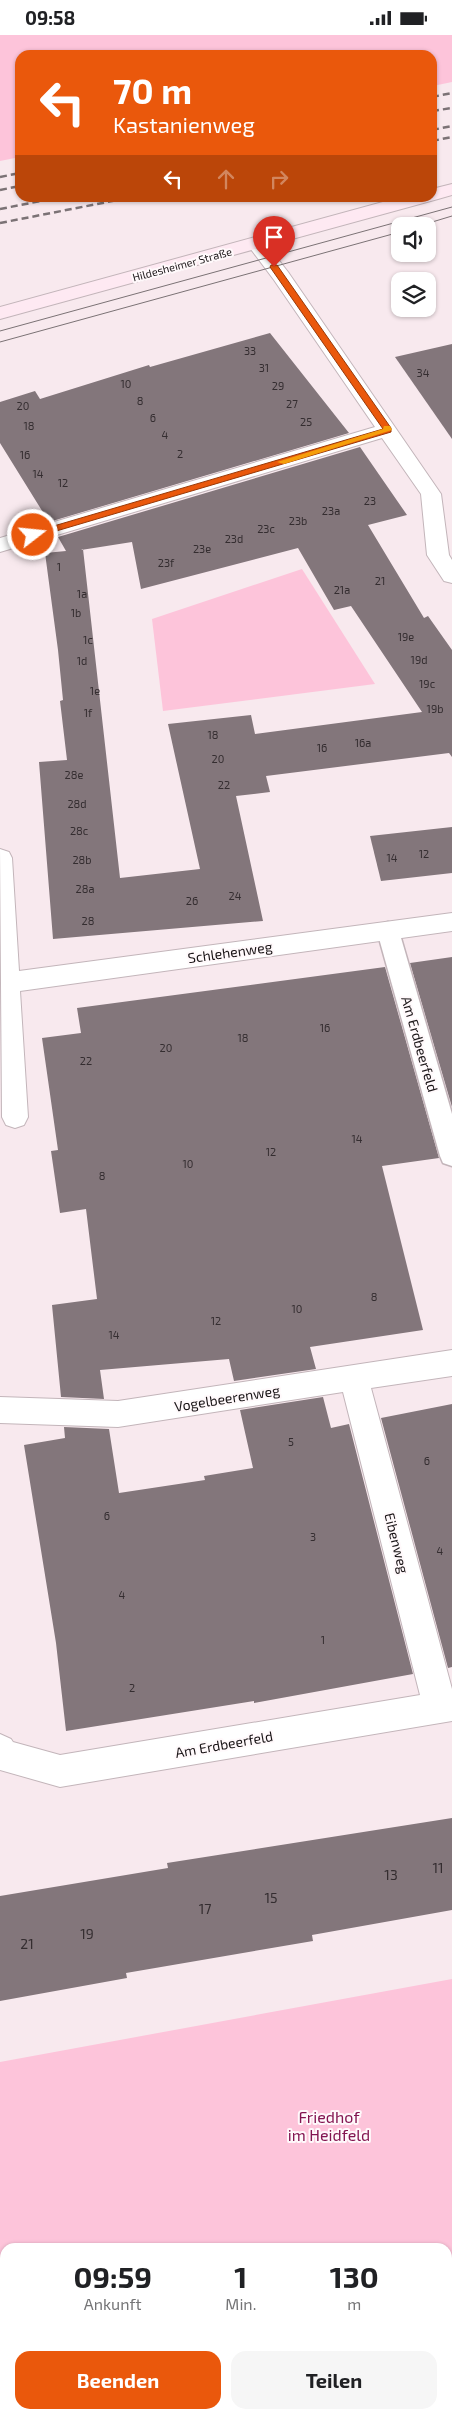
<!DOCTYPE html>
<html lang="de">
<head>
<meta charset="utf-8">
<style>
	:root { --surface:#fff; --page:#f6f6f6; --text:#202124; --muted:#757577; --accent:#ea580c }
	body { margin:0; font-family:"Exo 2",sans-serif; background:var(--page); color:var(--text); height:100vh; display:flex; flex-direction:column; font-size:19px; white-space:nowrap }
	* { box-sizing:border-box; margin:0 }
	p { font-size:16px; color:var(--muted) }
	.icon { flex:none; width:28px; height:28px; fill:none; stroke:currentColor; stroke-width:2; stroke-linecap:round; stroke-linejoin:round }
	.map { position:relative; flex:1; overflow:hidden }
	.drawer { position:absolute; left:0px; top:2208px; width:452px; height:176px; display:flex; flex-direction:column; background:var(--surface); border-radius:15px 15px 0 0; box-shadow:0 1px 4px #0004 }
	.drawer>* { flex:none }
	.top-card { position:absolute; left:15px; top:15px; width:422px; height:152px; border-radius:15px; box-shadow:0 1px 4px #0004; background:#ea580c; color:#fff; overflow:hidden }
	.buttons { position:absolute; left:391px; top:182px; display:grid; gap:10px }
	.buttons a { display:grid; place-items:center; width:45px; height:45px; border-radius:10px; background:var(--surface); box-shadow:0 1px 4px #0004; font-size:25px }
	.pin { position:absolute; display:grid; place-items:center; width:42px; height:42px; color:#fff; margin:-51px -21px; border-radius:50% 50% 50% 0; rotate:-45deg; box-shadow:0 0 5px #0007 }
	.pin .icon { rotate:45deg }
	.me { position:absolute; width:55px; margin:-28px; rotate:74deg; stroke-linejoin:round; filter:drop-shadow(0 0 4px #0008) }
	.turn { display:flex; align-items:center; gap:18px; height:105px; padding:0 15px; font-size:22px }
	.turn .icon { width:65px; height:65px; stroke-width:2.5 }
	.turn b { display:block; font-size:35px; line-height:42px }
	.lanes { display:flex; align-items:center; height:48px; padding:0 15px; background:#0003; justify-content:center; gap:25px; direction:ltr }
	.lanes .off { opacity:.35 }
	.eta { display:flex; justify-content:space-evenly; align-items:center; height:85px; text-align:center }
	.eta b { font-size:30px; font-weight:700; line-height:35px }
	.action { display:flex; gap:10px; margin-top:auto; padding:10px 15px }
	.action a { flex:1; height:58px; border-radius:15px; background:var(--accent); color:#fff; font-size:20px; font-weight:700; line-height:58px; text-align:center }
	.action a+a { background:var(--page); color:var(--text) }
	.status { display:flex; justify-content:space-between; align-items:center; height:35px; padding:0 25px; background:var(--surface); direction:ltr }
	.status svg { height:14px; fill:currentColor }
	.map>svg:first-child { display:block }
</style>
</head>
<body>
<div class="status"><b>09:58</b><svg viewBox="0 0 49 12"><path d="M0 12V9h3v3zM5 12V6h3v6zM10 12V3h3v9zM15 12V0h3v12zM26 1h20v11H26zM47 4h2v5h-2z"/></svg></div>
<div class="map">
<svg width="452" height="2383" viewBox="0 0 452 2383">
	<rect width="100%" height="100%" fill="#f8e9ee"/>
	<g fill="#fdc4da" fill-rule="evenodd">
		<path d="M0,0H452V47L433,51L432,20H20V122L0,126Z"/>
		<path d="M302,534L375,649L163,676L152,584Z"/>
		<path d="M452,1944V2383H0V2027ZM448,2212V2379H5V2212Z"/>
	</g>
	<g fill="#83767b" fill-rule="evenodd">
		<path d="M270,298L349,398L49,487L0,408V367L35,356L40,364L149,330L150,332Z"/>
		<path d="M452,309V404L395,322Z"/>
		<path d="M360,412L407,480L368,490L424,583L428,581L452,615V722L449,718L266,741L270,757L236,761L263,886L53,904L39,727L67,725L60,666L63,665L58,615L45,518L66,516L58,502ZM132,507L141,554L298,513L334,575L351,571L422,677L255,699L251,680L168,689L200,834L120,843L83,514L81,515Z"/>
		<path d="M452,792V838L381,846L370,801Z"/>
		<path d="M452,922V1072L410,928Z"/>
		<path d="M385,932L439,1123L382,1131L423,1295L310,1312L316,1334L234,1346L229,1324L100,1335L104,1364L61,1362L52,1270L97,1264L86,1174L60,1178L51,1116L58,1115L42,1003L81,998L77,973Z"/>
		<path d="M323,1362L331,1393L349,1389L413,1639L254,1668V1666L66,1696L56,1608L24,1410L65,1403L64,1392L109,1394L119,1458L205,1445L204,1441L253,1433L240,1375Z"/>
		<path d="M452,1369V1632L448,1633L381,1383Z"/>
		<path d="M452,1783V1875L312,1900L313,1906L126,1938L127,1943L0,1966V1861L168,1833L167,1828Z"/>
	</g>
	<g fill="none" stroke-linecap="round" stroke-linejoin="round">
		<defs>
			<path id="lane" d="M388,887L396,890L399,896L452,1079V1131L443,1128L440,1121L377,896L380,890Z"/>
			<g id="street">
				<path d="M256,203L263,205L288,237L441,459L449,520L452,525V548L444,546L427,520L421,459L382,403L0,517V503L375,392L274,245L247,209L249,205Z"/>
				<path d="M0,814L9,817L12,823L19,936L452,878V896L20,956L28,1082L24,1090L15,1093L6,1090L2,1082Z"/>
				<path d="M452,1315V1341L371,1353L452,1654V1686L60,1752L0,1735V1699L11,1704L13,1707L60,1720L420,1660L343,1357L118,1392L0,1388V1362L118,1366Z"/>
			</g>
			<path id="secondary" d="M452,149V160L438,164L0,284V272L401,162H432V154Z"/>
		</defs>
		<use href="#lane" stroke="#c3b5ba" stroke-width="3"/>
		<use href="#street" stroke="#c3b5ba" stroke-width="2"/>
		<use href="#secondary" stroke="#c3b5ba" stroke-width="2"/>
		<use href="#lane" fill="#fff" fill-rule="evenodd"/>
		<use href="#street" fill="#fff" fill-rule="evenodd"/>
		<use href="#secondary" fill="#fee9f2" fill-rule="evenodd"/>
		<g stroke="#7b7275" stroke-width="1">
			<path d="M419,191L452,181"/>
			<path d="M0,296L452,172"/>
			<path d="M0,307L400,197"/>
		</g>
		<g stroke="#7b7275" stroke-width="2.5" stroke-dasharray="7 4" stroke-linecap="butt">
			<path d="M432,62L452,58"/>
			<path d="M432,76L452,73"/>
			<path d="M432,95L452,91"/>
			<path d="M432,106L452,102"/>
			<path d="M0,142L20,138"/>
			<path d="M0,155L20,151"/>
			<path d="M0,174L61,162"/>
			<path d="M0,188L133,162"/>
		</g>
	</g>
	<path fill="#ea580c" stroke="#983908" d="M271,230H277L391,393V397L36,502H30V498L383,394L270,232Z"/>
	<path fill="#f59e0b" d="M384,391H390L392,395L284,429L277,427L383,394Z"/>
	<g text-anchor="middle" dominant-baseline="central" stroke-width="4" stroke-linejoin="round" paint-order="stroke">
		<g font-size="11" fill="#1a1517" stroke="#fff9fb">
			<text transform="translate(182 229) rotate(-15)">Hildesheimer Straße</text>
		</g>
		<g font-size="11" fill="#342d30">
			<text x="250" y="315">33</text>
			<text x="264" y="332">31</text>
			<text x="423" y="337">34</text>
			<text x="126" y="348">10</text>
			<text x="278" y="350">29</text>
			<text x="140" y="365">8</text>
			<text x="292" y="368">27</text>
			<text x="23" y="370">20</text>
			<text x="153" y="382">6</text>
			<text x="306" y="386">25</text>
			<text x="29" y="390">18</text>
			<text x="165" y="399">4</text>
			<text x="180" y="418">2</text>
			<text x="25" y="419">16</text>
			<text x="38" y="438">14</text>
			<text x="63" y="447">12</text>
			<text x="370" y="465">23</text>
			<text x="331" y="475">23a</text>
			<text x="298" y="485">23b</text>
			<text x="266" y="493">23c</text>
			<text x="234" y="503">23d</text>
			<text x="202" y="513">23e</text>
			<text x="166" y="527">23f</text>
			<text x="59" y="531">1</text>
			<text x="380" y="545">21</text>
			<text x="342" y="554">21a</text>
			<text x="82" y="558">1a</text>
			<text x="76" y="577">1b</text>
			<text x="406" y="601">19e</text>
			<text x="88" y="604">1c</text>
			<text x="419" y="624">19d</text>
			<text x="82" y="625">1d</text>
			<text x="427" y="648">19c</text>
			<text x="95" y="655">1e</text>
			<text x="435" y="673">19b</text>
			<text x="88" y="677">1f</text>
			<text x="213" y="699">18</text>
			<text x="363" y="707">16a</text>
			<text x="322" y="712">16</text>
			<text x="218" y="723">20</text>
			<text x="74" y="739">28e</text>
			<text x="224" y="749">22</text>
			<text x="77" y="768">28d</text>
			<text x="79" y="795">28c</text>
			<text x="424" y="818">12</text>
			<text x="392" y="822">14</text>
			<text x="82" y="824">28b</text>
			<text x="85" y="853">28a</text>
			<text x="235" y="860">24</text>
			<text x="192" y="865">26</text>
			<text x="88" y="885">28</text>
			<text x="325" y="992">16</text>
			<text x="243" y="1002">18</text>
			<text x="166" y="1012">20</text>
			<text x="86" y="1025">22</text>
			<text x="357" y="1103">14</text>
			<text x="271" y="1116">12</text>
			<text x="188" y="1128">10</text>
			<text x="102" y="1140">8</text>
			<text x="374" y="1261">8</text>
			<text x="297" y="1273">10</text>
			<text x="216" y="1285">12</text>
			<text x="114" y="1299">14</text>
			<text x="291" y="1406">5</text>
			<text x="427" y="1425">6</text>
			<text x="107" y="1480">6</text>
			<text x="313" y="1501">3</text>
			<text x="440" y="1515">4</text>
			<text x="122" y="1559">4</text>
			<text x="323" y="1604">1</text>
			<text x="132" y="1652">2</text>
		</g>
		<g font-size="14" fill="#1a1517" stroke="#fff9fb">
			<text transform="translate(230 917) rotate(-8)">Schlehenweg</text>
			<text transform="translate(420 1009) rotate(74)">Am Erdbeerfeld</text>
			<text transform="translate(227 1363) rotate(-9)">Vogelbeerenweg</text>
			<text transform="translate(397 1508) rotate(76)">Eibenweg</text>
			<text transform="translate(224 1709) rotate(-10)">Am Erdbeerfeld</text>
		</g>
		<g font-size="14" fill="#342d30">
			<text x="438" y="1832">11</text>
			<text x="391" y="1839">13</text>
			<text x="271" y="1862">15</text>
			<text x="205" y="1873">17</text>
			<text x="87" y="1898">19</text>
			<text x="27" y="1908">21</text>
		</g>
		<g font-size="16" fill="#831551" stroke="#fff9fb">
			<text x="329" y="2081">Friedhof<tspan x="329" dy="18">im Heidfeld</tspan></text>
		</g>
	</g>
</svg>
<div class="buttons">
<a><svg class="icon" aria-label="sound" viewBox="0 0 24 24"><path d="M4 9h4l5-4v14l-5-4H4zM17 9q2 3 0 6"/></svg></a>
<a><svg class="icon" aria-label="layers" viewBox="0 0 24 24"><path d="M12 4l9 5-9 5-9-5zM3 14l9 5 9-5"/></svg></a>
</div>
<div class="pin" style="left:274px;top:232px;background:#d93025"><svg class="icon" aria-label="arrive" viewBox="0 0 24 24"><path d="M6 21V4h12l-3 4 3 4H6"/></svg></div>
<svg class="me" style="left:33px;top:500px" viewBox="-20 -20 40 40"><circle r="17" fill="#ea580c" stroke="#fff" stroke-width="3"/><path d="M0-11L8 9 0 5-8 9z" fill="#fff"/></svg>
<div class="top-card">
<div class="turn"><svg class="icon" aria-label="left" viewBox="0 0 24 24"><path d="M17 20v-9H6M10 6l-5 5 5 5"/></svg><div><b>70 m</b>Kastanienweg</div></div>
<div class="lanes"><svg class="icon" aria-label="left" viewBox="0 0 24 24"><path d="M17 20v-9H6M10 6l-5 5 5 5"/></svg><svg class="icon off" aria-label="ahead" viewBox="0 0 24 24"><path d="M12 20V5M6 11l6-6 6 6"/></svg><svg class="icon off" aria-label="right" viewBox="0 0 24 24"><path d="M7 20v-9h11M14 6l5 5-5 5"/></svg></div>
</div>
<section class="drawer">
<div class="eta">
<div><b>09:59</b><p>Ankunft</p></div>
<div><b>1</b><p>Min.</p></div>
<div><b>130</b><p>m</p></div>
</div>
<div class="action"><a>Beenden</a><a>Teilen</a></div>
</section>
</div>
</body>
</html>
